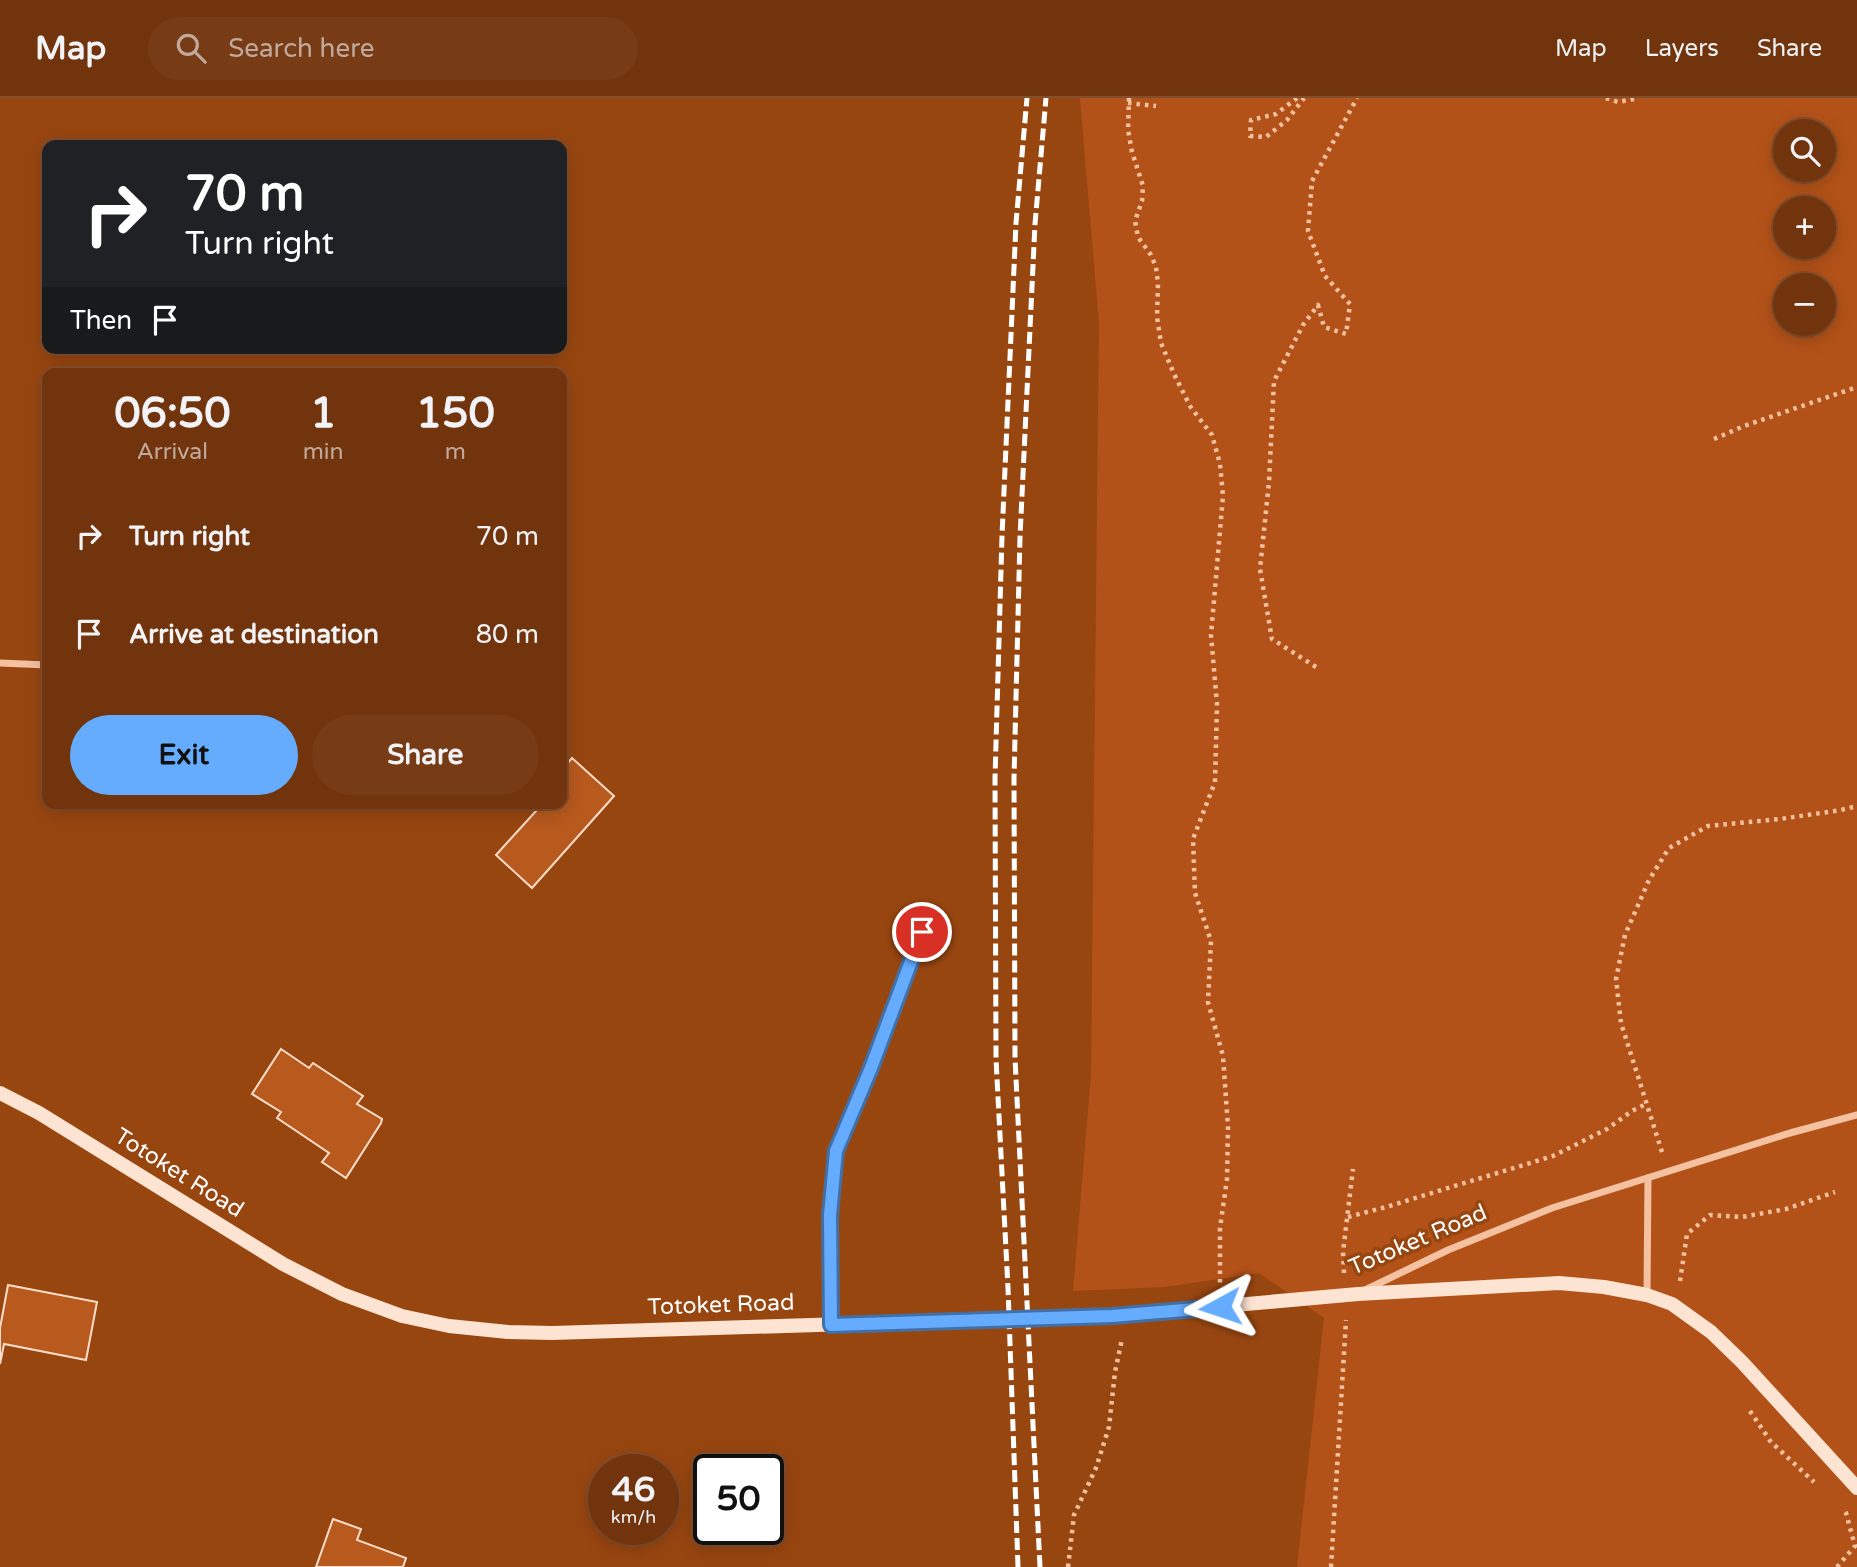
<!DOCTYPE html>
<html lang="en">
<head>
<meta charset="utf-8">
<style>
	:root { --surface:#72340c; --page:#773c15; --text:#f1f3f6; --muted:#c1aa9d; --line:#844f2d; --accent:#65acff }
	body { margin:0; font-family:"Varela Round",sans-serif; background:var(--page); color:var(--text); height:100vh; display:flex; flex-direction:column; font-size:26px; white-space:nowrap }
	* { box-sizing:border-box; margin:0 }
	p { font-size:23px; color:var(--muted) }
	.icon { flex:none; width:38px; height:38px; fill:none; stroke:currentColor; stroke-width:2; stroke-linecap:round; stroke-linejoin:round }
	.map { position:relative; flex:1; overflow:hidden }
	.details { position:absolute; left:42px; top:270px; width:525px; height:441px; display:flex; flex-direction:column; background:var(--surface); border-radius:14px; box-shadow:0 4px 18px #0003,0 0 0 2px var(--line) }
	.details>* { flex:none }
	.guide { position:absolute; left:42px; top:42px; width:525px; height:214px; border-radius:14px; box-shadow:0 4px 18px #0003,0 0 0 2px var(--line); background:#202124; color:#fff; overflow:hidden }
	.controls { position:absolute; left:1773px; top:21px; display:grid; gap:14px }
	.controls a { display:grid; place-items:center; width:63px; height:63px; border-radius:50%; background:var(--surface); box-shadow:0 4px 18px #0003,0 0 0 2px var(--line); font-size:35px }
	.speed { position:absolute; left:588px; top:1356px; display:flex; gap:14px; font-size:35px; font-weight:700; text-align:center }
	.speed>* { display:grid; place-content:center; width:91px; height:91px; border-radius:50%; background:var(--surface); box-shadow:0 4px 18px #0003,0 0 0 2px var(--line); line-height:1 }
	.speed small { font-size:18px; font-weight:400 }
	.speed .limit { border:4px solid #111; border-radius:10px; background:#fff; color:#111 }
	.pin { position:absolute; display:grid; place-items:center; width:60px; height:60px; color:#fff; margin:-30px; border:4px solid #fff; border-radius:50%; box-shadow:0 2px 7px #0007 }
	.me { position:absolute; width:77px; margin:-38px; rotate:265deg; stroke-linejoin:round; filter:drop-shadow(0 0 5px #0008) }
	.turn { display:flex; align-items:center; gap:24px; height:147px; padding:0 28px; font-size:32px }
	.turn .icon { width:91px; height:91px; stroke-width:2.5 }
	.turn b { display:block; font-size:49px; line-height:60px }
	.then { display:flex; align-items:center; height:66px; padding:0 28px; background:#0003; gap:14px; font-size:26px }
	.eta { display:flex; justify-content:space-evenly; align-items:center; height:119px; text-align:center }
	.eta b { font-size:42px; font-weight:800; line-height:49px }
	.button { display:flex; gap:14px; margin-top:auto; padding:14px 28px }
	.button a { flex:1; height:80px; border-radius:42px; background:var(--accent); color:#111; font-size:28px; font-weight:800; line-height:80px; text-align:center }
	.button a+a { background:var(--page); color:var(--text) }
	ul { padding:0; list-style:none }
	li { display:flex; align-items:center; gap:21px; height:98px; padding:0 28px }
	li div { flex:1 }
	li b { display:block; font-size:26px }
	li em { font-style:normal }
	header { display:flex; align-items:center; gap:42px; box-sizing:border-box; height:98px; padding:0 35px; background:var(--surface); border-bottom:2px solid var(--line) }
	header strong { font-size:33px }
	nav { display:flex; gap:38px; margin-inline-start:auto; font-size:24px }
	.search { width:490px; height:63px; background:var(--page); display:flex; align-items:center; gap:18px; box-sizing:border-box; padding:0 24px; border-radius:38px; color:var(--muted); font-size:26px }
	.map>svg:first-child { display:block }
</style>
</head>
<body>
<header>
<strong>Map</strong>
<div class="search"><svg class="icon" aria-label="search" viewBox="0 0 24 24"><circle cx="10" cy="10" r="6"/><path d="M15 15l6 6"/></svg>Search here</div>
<nav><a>Map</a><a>Layers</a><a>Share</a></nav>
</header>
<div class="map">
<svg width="1857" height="1469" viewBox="0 0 1857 1469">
	<rect width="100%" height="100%" fill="#984610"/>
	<path fill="#b35218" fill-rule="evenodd" d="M1080,0H1857V1469H1297L1324,1220L1259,1175L1164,1189L1073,1193L1091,977L1099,226ZM1785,33H1824V72H1785ZM1785,110H1824V149H1785ZM1785,187H1824V226H1785Z"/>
	<g fill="#b8591e" stroke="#feddca" stroke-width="2">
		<path d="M572,660L614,698L532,790L496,757L536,713L530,708L532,705H562V672Z"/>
		<path d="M281,951L309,970L313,965L363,998L357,1006L382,1021L381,1025L346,1080L322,1064L329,1055L277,1020L281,1014L252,996Z"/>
		<path d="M8,1187L97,1204L86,1262L4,1246L0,1266V1230Z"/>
		<path d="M333,1421L361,1431L357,1442L406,1460L403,1469H316Z"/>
	</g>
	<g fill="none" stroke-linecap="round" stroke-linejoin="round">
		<g stroke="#f4c1a1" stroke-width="4.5" stroke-dasharray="3.5 5" stroke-linecap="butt">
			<path d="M1129,0L1128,32L1132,54L1143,88L1142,103L1135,123L1138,139L1151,157L1156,169L1158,186L1157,219L1161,245L1174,276L1190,308L1212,337L1220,366L1223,398L1211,537L1217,606L1215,684L1193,741L1195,795L1211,843L1208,904L1223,958L1228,1029L1227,1081L1220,1130V1186"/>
			<path d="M1297,0L1276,16L1251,22L1250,38L1266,39L1287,22L1304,0"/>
			<path d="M1606,0L1618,4L1639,0"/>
			<path d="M1128,5L1156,8"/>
			<path d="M1714,341L1744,328L1857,289"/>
			<path d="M1316,569L1272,541L1260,471L1269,384L1274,283L1303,227L1318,207L1324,229L1346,236L1350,206L1325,178L1308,133L1312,83L1357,0"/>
			<path d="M1662,1054L1621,925L1616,881L1625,837L1649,782L1669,750L1708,728L1780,721L1841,712L1857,708"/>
			<path d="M1348,1119L1386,1109L1553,1058L1607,1031L1632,1013L1646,1006"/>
			<path d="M1344,1175L1343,1154L1353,1071"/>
			<path d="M1680,1183L1687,1136L1710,1117L1742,1119L1786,1111L1835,1094"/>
			<path d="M1750,1313L1771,1344L1814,1384"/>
			<path d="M1068,1469L1074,1417L1096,1370L1109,1329L1115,1274L1122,1241"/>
			<path d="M1331,1469L1346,1222"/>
			<path d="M1837,1469L1855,1448L1846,1415L1843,1411"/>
		</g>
		<path stroke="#f4c1a1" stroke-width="5" d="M831,1224L830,1117L836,1053L871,970L922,834"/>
		<g stroke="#f4c1a1" stroke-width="7">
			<path d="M0,565L47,567"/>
			<path d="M1365,1192L1448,1152L1552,1110L1790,1035L1857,1017"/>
			<path d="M1647,1197L1648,1080"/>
		</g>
		<path stroke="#fde3d1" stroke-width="14" d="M0,995L39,1015L283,1166L342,1196L402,1218L449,1228L508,1234L552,1235L1112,1218L1358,1196L1559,1185L1604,1189L1647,1197L1672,1206L1711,1234L1742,1264L1857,1390"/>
		<g stroke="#fff" stroke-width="5" stroke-dasharray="12 5" stroke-linecap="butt">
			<path d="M1018,1469L1008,1190L996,961L995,680L1002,438L1016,125L1027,0"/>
			<path d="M1040,1469L1015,960L1014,680L1020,439L1035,126L1046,0"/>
		</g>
	</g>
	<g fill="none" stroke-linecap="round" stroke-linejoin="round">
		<defs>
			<path id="route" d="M922,834L871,970L836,1053L830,1117L831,1227L1112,1218L1220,1209"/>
		</defs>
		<use href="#route" stroke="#4270a6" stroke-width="18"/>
		<use href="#route" stroke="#65acff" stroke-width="12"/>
	</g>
	<g text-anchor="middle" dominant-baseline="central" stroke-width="7" stroke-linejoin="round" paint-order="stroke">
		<g font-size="23" fill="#fff" stroke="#984610">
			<text transform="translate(179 1075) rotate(32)">Totoket Road</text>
			<text transform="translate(1418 1142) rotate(-23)">Totoket Road</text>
			<text transform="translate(721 1207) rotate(-2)">Totoket Road</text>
		</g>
	</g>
</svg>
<div class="controls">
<a><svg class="icon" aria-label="search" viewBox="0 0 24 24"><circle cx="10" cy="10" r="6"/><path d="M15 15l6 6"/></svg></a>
<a>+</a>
<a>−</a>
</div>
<div class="speed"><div>46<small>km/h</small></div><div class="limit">50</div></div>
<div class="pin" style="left:922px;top:834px;background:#d93025"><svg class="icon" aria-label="arrive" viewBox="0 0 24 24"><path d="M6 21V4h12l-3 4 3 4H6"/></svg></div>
<svg class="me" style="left:1220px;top:1209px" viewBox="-20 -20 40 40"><path d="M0-17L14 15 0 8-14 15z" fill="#65acff" stroke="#fff" stroke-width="4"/></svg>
<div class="guide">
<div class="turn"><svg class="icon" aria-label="right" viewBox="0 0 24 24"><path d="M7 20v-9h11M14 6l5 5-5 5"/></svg><div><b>70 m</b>Turn right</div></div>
<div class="then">Then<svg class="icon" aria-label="arrive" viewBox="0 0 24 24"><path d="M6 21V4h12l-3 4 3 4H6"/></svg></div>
</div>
<section class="details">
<div class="eta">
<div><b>06:50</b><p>Arrival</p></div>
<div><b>1</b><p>min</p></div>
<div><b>150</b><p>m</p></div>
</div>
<ul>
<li><svg class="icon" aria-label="right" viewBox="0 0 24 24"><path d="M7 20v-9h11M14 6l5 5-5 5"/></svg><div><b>Turn right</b></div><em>70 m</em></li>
<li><svg class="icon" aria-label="arrive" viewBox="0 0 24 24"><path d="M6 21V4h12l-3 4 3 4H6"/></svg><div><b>Arrive at destination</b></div><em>80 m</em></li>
</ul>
<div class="button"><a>Exit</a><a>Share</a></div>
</section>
</div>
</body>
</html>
